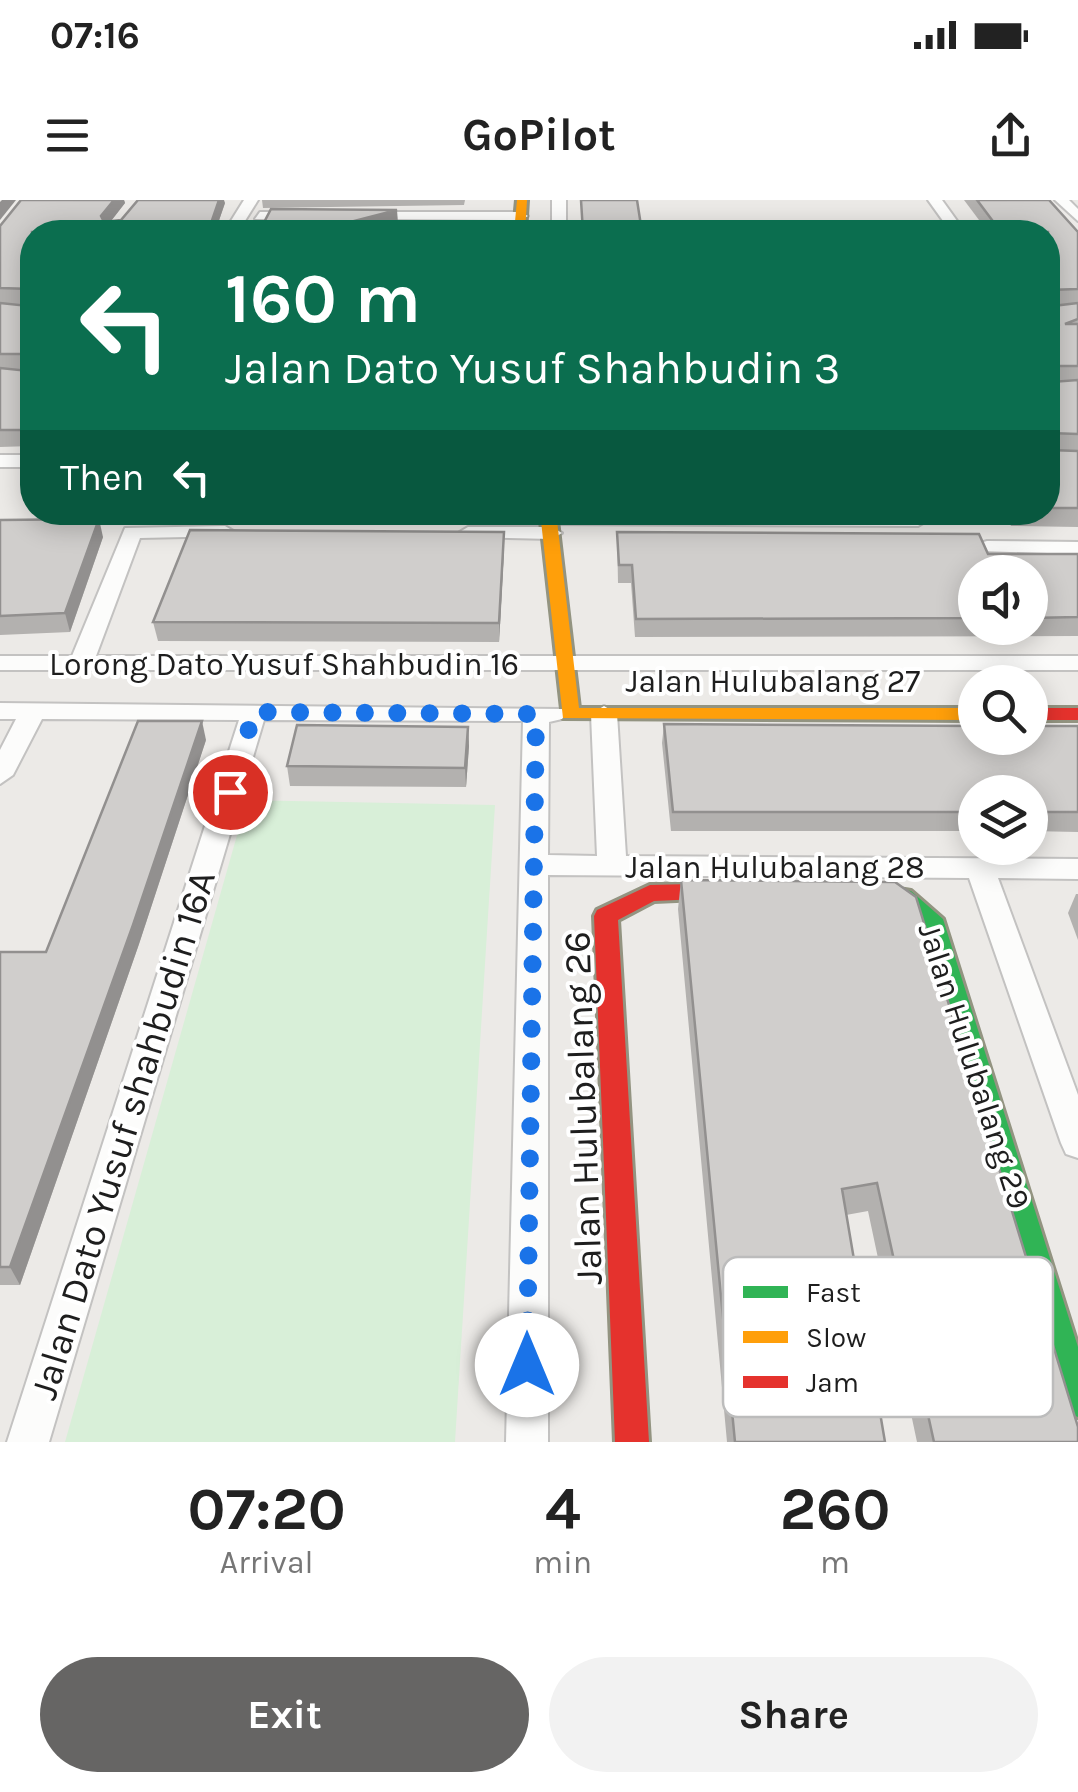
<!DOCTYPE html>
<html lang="en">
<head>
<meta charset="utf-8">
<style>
	:root { --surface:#fff; --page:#f2f2f2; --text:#222; --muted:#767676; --accent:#666564 }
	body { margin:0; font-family:Karla,sans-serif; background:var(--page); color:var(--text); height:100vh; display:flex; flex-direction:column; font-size:38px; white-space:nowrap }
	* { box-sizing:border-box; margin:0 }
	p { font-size:32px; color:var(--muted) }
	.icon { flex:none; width:55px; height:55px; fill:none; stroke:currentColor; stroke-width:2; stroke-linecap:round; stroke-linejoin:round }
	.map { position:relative; height:1242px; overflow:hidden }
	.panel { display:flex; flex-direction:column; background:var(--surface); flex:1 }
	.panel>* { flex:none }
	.guide { position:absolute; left:20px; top:20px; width:1040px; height:305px; border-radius:40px; box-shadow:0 5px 25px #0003; background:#0b6e4f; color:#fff; overflow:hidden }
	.buttons { position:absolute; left:958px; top:355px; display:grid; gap:20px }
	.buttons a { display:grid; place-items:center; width:90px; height:90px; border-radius:50%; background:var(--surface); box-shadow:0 5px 25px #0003; font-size:50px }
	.pin { position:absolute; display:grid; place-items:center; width:85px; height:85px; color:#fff; margin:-42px; border:5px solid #fff; border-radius:50%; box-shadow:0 2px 10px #0007 }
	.me { position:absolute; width:110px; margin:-55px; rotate:0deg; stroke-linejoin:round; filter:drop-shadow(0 0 8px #0008) }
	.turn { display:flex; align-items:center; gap:35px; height:210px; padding:0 40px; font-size:45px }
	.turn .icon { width:130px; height:130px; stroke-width:2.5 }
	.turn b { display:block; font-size:70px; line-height:85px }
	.then { display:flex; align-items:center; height:95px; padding:0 40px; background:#0003; gap:20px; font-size:38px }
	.eta { display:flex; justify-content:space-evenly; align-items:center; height:170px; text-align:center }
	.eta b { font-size:60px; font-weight:700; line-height:70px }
	.action { display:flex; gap:20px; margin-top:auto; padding:20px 40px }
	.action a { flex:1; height:115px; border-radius:60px; background:var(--accent); color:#fff; font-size:40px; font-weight:700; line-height:115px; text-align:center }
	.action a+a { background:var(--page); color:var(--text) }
	.status { display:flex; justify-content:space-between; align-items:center; height:70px; padding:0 50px; background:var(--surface); direction:ltr }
	.status svg { height:28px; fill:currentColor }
	header { display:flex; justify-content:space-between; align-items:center; height:130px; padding:0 40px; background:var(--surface); font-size:45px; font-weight:700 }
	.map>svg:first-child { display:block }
</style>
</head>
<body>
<div class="status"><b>07:16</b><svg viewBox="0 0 49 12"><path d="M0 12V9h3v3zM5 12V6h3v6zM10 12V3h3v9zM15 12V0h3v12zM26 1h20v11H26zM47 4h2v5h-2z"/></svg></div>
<header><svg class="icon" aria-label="menu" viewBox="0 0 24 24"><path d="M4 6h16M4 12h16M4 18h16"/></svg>GoPilot<svg class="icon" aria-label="share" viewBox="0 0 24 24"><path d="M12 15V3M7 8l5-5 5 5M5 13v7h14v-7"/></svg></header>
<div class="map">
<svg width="1078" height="1242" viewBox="0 0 1078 1242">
	<rect width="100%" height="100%" fill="#eceae7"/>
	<path fill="#d8efd8" d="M247,600L495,605L455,1242H65Z"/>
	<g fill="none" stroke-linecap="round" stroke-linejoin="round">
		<defs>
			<g id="street">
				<path d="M244,0H258L238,32H224Z"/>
				<rect x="552" y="0" width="14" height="32"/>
				<path d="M928,0H942L965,32H951Z"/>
				<path d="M1055,0H1069L1078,9V21Z"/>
				<path d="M260,12H304L311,16L304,20L255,19Z"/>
				<path d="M362,12H521L528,16L521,20L357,19Z"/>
				<rect x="0" y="255" width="32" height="12"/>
				<path d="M546,312L918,314L928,320L918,326L549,324L539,318Z"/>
				<path d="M225,326L235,332L232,336L140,338L96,456H1078V470H0V456H72L125,328Z"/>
				<path d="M468,327H552L562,333L552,339L461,337L458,333Z"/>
				<path d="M987,341L1078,342V354L980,351V343Z"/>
				<path d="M0,503L562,509L566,514L562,519L549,522L548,655L597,656L591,514L604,506L617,514L626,656L1078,659V679L998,678L1078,895V958L1066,954L1061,943L969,678L548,675V1242H506L523,521L264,520L49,1242H7L239,520L42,519L13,575L0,584V550L16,519H0Z"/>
			</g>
			<path id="fast" d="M868,684L911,691L943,719L1078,1147V1217L1066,1212L1061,1200L920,723L896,705L860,698L856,692L860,686Z"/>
			<g id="slow">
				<path d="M517,0H527L525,32H514Z"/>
				<path d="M540,312H556L579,508H975V520L563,518Z"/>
			</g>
			<g id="jam">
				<rect x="1030" y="508" width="48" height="12"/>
				<path d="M735,683L743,685L747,691L743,697L654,701L618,720L649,1242H615L594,716L597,710L650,685Z"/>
			</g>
		</defs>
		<use href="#street" stroke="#c3c2c1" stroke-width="4"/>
		<use href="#fast" stroke="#939481" stroke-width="6"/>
		<use href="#slow" stroke="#939481" stroke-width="6"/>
		<use href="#jam" stroke="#939481" stroke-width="6"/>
		<use href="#street" fill="#fcfcfb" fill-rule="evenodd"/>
		<use href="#fast" fill="#30b455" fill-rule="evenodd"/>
		<use href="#slow" fill="#ff9f0a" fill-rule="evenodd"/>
		<use href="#jam" fill="#e5322d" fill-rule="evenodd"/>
	</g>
	<g fill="#b3b1af" fill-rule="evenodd">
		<path d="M21,0H124L125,3L111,21L225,3L215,32H32V246L0,247V26Z"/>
		<path d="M262,0H465L464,5L263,8Z"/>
		<path d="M964,0H1049L1078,32V327L1011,326L1004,312H1048V32H988Z"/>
		<path d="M0,320L103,337L70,432L0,435Z"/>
		<path d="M617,332L988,354H1078V436L635,437L631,383H618ZM975,372H1030V428H975Z"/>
		<path d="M504,350L499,442L158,441L153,422Z"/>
		<path d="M664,524L1078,526V632L1030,631V592H975V631H671L662,543Z"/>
		<path d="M468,527L469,546L466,587L290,586L287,566Z"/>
		<path d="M206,540L139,744L20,1085H0V752H46Z"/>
		<path d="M681,680L1078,1242H917L868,1011L846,1015L885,1242H727L678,709Z"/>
		<path d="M1076,694H1078V740L1068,713Z"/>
	</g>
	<g fill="#92908f">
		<path d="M2,0H16L0,20V2Z"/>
		<path d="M114,0H124L125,3L104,30L101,16Z"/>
		<path d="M219,0H224L225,3L215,32H208Z"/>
		<path d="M397,10L398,23L364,32L331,27Z"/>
		<path d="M99,319L103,337L70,432L65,413Z"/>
		<path d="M504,332V350L499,442V423Z"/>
		<path d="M202,521L206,540L139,744L20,1085L10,1067Z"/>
		<path d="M468,527L469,546L466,587L465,568Z"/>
	</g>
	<g fill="#d0cecc" stroke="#92908f" stroke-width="2.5">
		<path d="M21,0H114L101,16L104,22L121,20L138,0H219L208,32H32V230H0V168L28,171L30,154H0V103L28,106L31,89L0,88V26Z"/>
		<path d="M581,0H637L642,32H583Z"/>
		<path d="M977,0H1049L1078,32V89L1049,90L1052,106L1078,103V119L1065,124H1078V166H1050L1052,182L1078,180V234L1050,233V250L1078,251V308H1048V124H1058L1048,110V32H1001Z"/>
		<path d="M271,9L397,10L331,27L464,32H259Z"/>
		<path d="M99,319L65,413L0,416V320Z"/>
		<path d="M190,330L504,332L499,423L153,422Z"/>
		<path d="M617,332L979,334L988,354H1078V417L1030,418V372H975V418L636,419L632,365H619Z"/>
		<path d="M138,521H202L133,725L10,1067H0V752H46Z"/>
		<path d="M664,524L975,526V538H1030V526H1078V612H1030V592H975V612H673Z"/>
		<path d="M297,525L468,527L465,568L287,566Z"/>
		<path d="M681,680L895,682L916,697L1078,1227V1242H934L877,983L842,989L885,1242H735Z"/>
	</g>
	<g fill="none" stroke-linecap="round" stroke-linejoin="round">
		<path stroke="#1a73e8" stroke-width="18" stroke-dasharray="0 32.4" d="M230,592L254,512L536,514L527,1165"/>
	</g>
	<g text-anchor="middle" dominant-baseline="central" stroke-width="8" stroke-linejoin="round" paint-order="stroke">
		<g font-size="32" fill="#1e1e1e" stroke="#fff">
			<text x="284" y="464">Lorong Dato Yusuf Shahbudin 16</text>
			<text x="773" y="481">Jalan Hulubalang 27</text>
			<text x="775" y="667">Jalan Hulubalang 28</text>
			<text transform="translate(974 866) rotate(72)">Jalan Hulubalang 29</text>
		</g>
		<g font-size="38" fill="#1e1e1e" stroke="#fff">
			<text transform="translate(583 908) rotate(-92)">Jalan Hulubalang 26</text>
			<text transform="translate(123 935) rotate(-73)">Jalan Dato Yusuf shahbudin 16A</text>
		</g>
	</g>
	<rect x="723" y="1057" width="330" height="160" rx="15" fill="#fff" stroke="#bcbcbc" stroke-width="2.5"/>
	<rect x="743" y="1086" width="45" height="12" fill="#30b455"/>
	<rect x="743" y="1131" width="45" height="12" fill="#ff9f0a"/>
	<rect x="743" y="1176" width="45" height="12" fill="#e5322d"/>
	<g font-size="28" fill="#1e1e1e">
		<text x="806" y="1102">Fast</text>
		<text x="806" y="1147">Slow</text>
		<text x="806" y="1192">Jam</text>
	</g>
</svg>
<div class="buttons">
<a><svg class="icon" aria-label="sound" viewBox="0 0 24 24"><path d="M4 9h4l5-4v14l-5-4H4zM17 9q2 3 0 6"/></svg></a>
<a><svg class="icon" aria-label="search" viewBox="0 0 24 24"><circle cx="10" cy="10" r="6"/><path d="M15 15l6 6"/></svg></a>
<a><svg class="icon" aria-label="layers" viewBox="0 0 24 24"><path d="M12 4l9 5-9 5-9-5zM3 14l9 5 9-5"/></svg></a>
</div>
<div class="pin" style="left:230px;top:592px;background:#d93025"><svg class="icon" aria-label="arrive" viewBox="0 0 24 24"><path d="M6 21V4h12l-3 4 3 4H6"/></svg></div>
<svg class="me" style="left:527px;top:1165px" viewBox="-20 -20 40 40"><circle r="19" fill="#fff"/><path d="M0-13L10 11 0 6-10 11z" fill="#1a73e8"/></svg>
<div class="guide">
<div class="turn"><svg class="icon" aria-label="left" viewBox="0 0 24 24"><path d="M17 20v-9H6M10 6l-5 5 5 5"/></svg><div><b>160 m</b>Jalan Dato Yusuf Shahbudin 3</div></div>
<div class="then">Then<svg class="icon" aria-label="left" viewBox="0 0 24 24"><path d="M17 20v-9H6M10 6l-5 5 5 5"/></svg></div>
</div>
</div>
<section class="panel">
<div class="eta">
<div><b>07:20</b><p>Arrival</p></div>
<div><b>4</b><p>min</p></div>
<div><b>260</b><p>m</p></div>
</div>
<div class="action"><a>Exit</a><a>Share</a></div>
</section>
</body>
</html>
